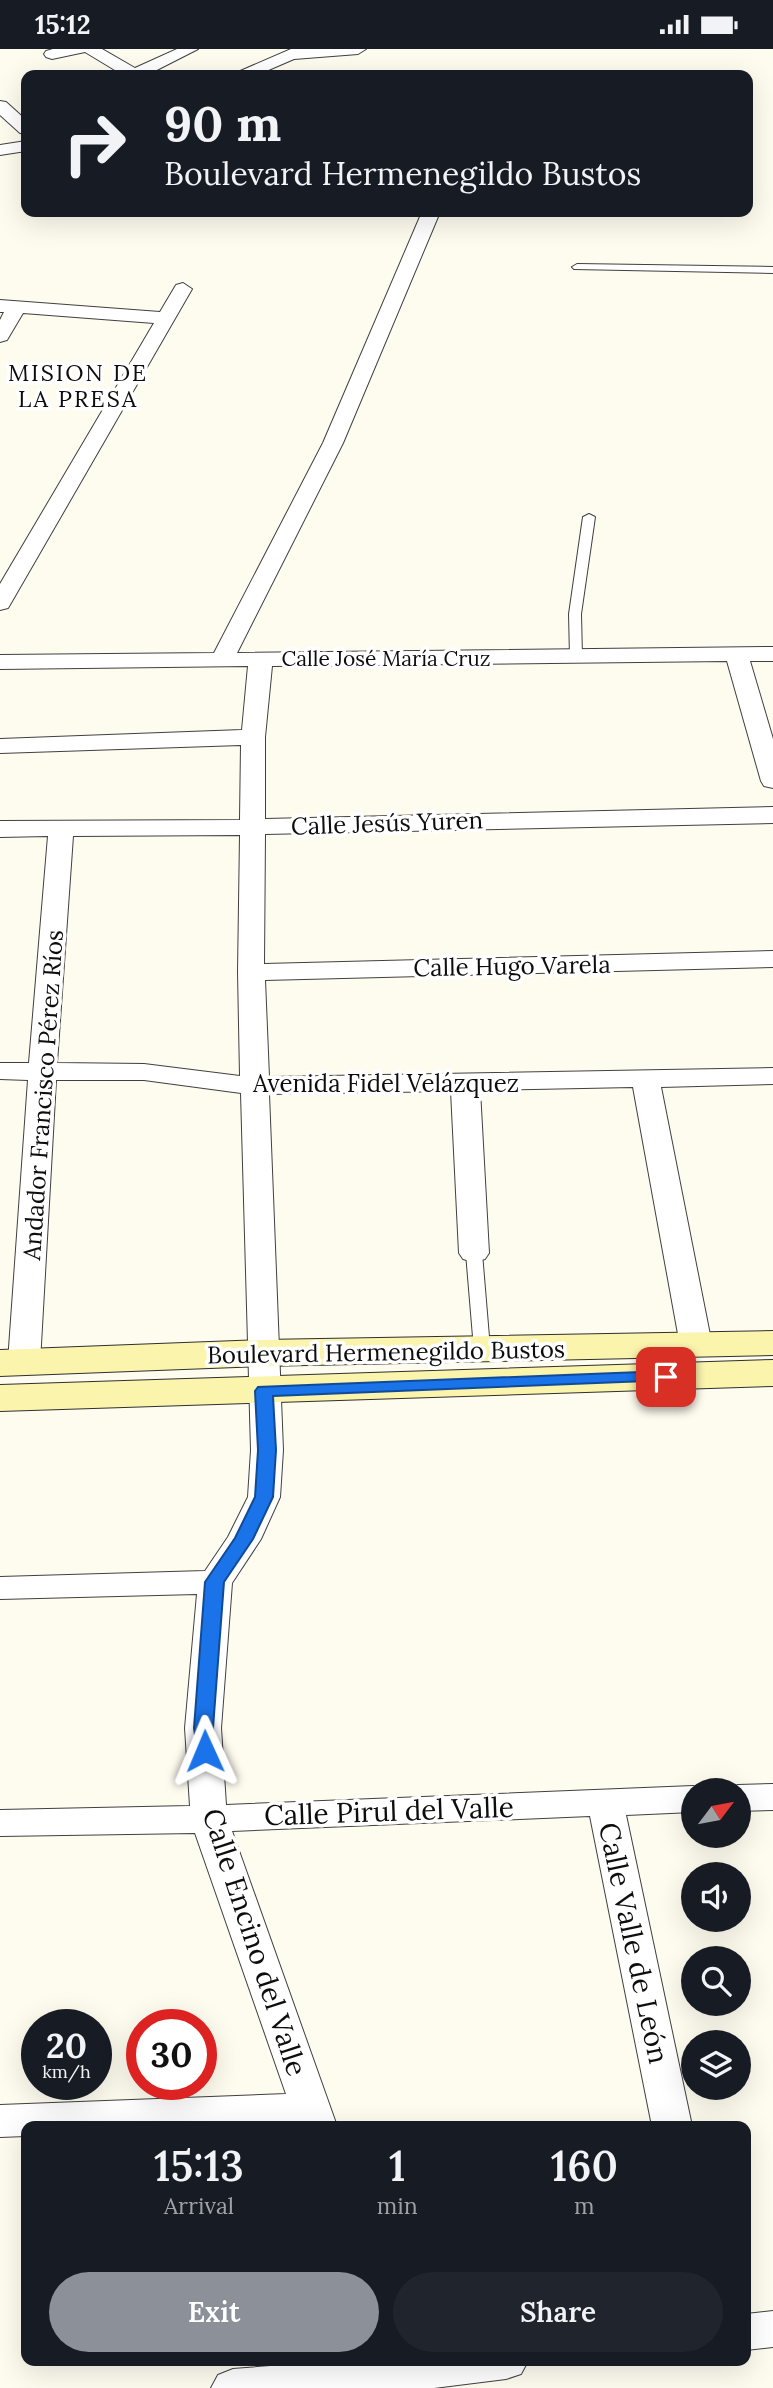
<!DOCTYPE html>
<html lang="en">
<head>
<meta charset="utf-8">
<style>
	:root { --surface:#171b24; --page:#20242c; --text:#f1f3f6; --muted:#9ea1a6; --accent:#8c9099 }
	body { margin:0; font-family:Lora,serif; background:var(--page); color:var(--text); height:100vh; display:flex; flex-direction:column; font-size:26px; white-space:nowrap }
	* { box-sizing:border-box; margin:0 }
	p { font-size:23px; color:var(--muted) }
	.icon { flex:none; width:38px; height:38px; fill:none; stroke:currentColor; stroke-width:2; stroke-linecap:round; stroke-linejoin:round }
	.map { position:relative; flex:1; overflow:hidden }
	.sheet { position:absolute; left:21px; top:2072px; width:730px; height:245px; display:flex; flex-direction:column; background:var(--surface); border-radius:14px; box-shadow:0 7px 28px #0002 }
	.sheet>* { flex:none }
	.guide { position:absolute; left:21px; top:21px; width:732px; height:147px; border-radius:14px; box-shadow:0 7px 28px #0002; background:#171b24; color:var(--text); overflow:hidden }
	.needle { width:46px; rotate:58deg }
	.buttons { position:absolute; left:681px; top:1729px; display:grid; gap:14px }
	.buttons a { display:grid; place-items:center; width:70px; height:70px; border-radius:50%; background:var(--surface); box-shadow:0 7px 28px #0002; font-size:35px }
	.speed { position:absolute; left:21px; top:1960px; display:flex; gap:14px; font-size:35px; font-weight:700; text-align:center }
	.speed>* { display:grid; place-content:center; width:91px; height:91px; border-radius:50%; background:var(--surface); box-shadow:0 7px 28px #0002; line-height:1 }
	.speed small { font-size:18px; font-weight:400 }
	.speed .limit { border:10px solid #d22; background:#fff; color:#111 }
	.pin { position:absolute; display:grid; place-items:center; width:60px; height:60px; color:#fff; margin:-30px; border-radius:14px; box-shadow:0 4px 10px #0006 }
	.me { position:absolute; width:77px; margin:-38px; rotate:359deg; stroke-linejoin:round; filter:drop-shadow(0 0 5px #0008) }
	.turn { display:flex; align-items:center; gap:24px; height:147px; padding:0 28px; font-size:32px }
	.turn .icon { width:91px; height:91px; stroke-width:2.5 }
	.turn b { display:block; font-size:49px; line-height:60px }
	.eta { display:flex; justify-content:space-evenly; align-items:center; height:119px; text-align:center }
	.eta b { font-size:42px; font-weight:600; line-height:49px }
	.cta { display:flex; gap:14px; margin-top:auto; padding:14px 28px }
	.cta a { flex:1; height:80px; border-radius:42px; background:var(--accent); color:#fff; font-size:28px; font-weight:600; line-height:80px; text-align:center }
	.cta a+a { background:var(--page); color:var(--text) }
	.status { display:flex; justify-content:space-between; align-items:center; height:49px; padding:0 35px; background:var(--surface); direction:ltr }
	.status svg { height:19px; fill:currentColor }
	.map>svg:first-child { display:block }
</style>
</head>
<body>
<div class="status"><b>15:12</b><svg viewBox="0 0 49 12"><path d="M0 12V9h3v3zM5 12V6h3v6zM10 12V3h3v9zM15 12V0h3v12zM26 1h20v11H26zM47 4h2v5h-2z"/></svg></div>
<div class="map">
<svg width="773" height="2339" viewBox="0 0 773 2339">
	<rect width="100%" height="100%" fill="#fefbef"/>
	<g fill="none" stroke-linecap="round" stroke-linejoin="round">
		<defs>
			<g id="lane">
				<path d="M577,215L773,218V224L574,220L572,218Z"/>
				<path d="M589,465L595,468L581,565L582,608L576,612L570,608L569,565L583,468Z"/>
				<path d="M474,1199L482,1204L490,1300L482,1305L474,1300L466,1204Z"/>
			</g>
			<g id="street">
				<path d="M53,0H102L135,19L177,0H198L147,26H123L85,3L52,10L46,8L44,5L46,2Z"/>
				<path d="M291,0H366L358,5L294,10L257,26H236L238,23Z"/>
				<path d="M0,52L6,53L26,71V85L20,84L0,66Z"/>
				<path d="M26,92V102L0,106V96Z"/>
				<path d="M422,163H440L343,394L237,604L773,598V612H750L773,690V739L764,737L761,732L727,612L272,617L265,688V770L773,758V774L265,785L264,915L773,902V918L265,931L269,1028L773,1019V1035L661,1038L712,1296L707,1303L696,1306L685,1303L680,1296L633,1038L480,1041L489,1204L485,1210L474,1213L463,1210L459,1204L451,1042L269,1045L283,1401L280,1448L261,1490L232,1534L221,1679L226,1756L693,1737L706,1741H693V1763L626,1766L692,2077H652L590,1767L232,1782L337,2077H26V2087L0,2088V2056L286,2045L195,1784L0,1787V1761L190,1757L185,1679L197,1545L0,1550V1528L205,1522L228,1488L248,1448L251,1401L241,1044L144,1031H56L40,1313L35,1320L24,1323L13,1320L8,1313L28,1031L0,1030V1014H29L48,787L0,788V772L240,771L241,696L0,704V690L242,681L248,617L0,620V606L214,604L323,394ZM240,786L238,923L240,1027L144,1015L57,1014L73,787Z"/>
				<path d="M183,234L192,240L11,554L8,559L0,561V535L154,274L23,264L7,291L0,293V271L4,263H0V251L160,263L176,236Z"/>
				<path d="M773,1735V1761L738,1762V1741H724L738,1736Z"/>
				<path d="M773,2262V2298L746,2301V2265Z"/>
				<path d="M333,2312H528L521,2325L506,2330L434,2339H211L218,2326L233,2320Z"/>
			</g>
			<g id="secondary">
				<path d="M773,1282V1306L262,1317L0,1327V1301L262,1291Z"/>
				<path d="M773,1311V1337L0,1362V1336Z"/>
			</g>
		</defs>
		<use href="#lane" stroke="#404040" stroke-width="2"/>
		<use href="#street" stroke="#404040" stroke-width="2"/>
		<use href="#secondary" stroke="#2f2f2f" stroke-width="2"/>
		<use href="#lane" fill="#fff" fill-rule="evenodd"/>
		<use href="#street" fill="#fff" fill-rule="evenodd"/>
		<use href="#secondary" fill="#fbf4ad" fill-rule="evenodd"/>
	</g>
	<path fill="#1a73e8" stroke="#114b97" stroke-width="2" d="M666,1322L672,1324L674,1328L672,1331L273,1347L276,1401L273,1448L253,1490L224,1533L213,1679L215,1702L212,1707H198L194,1679L205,1533L235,1489L255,1448L258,1401L255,1342L258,1338Z"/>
	<g text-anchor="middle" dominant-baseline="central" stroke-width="7" stroke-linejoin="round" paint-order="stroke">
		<g font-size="21" fill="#0d0d0d" stroke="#fff">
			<text x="386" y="609">Calle José María Cruz</text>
		</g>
		<g font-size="23" letter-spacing="2" fill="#0d0d0d" stroke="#fff">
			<text x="78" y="323">MISION DE<tspan x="78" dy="26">LA PRESA</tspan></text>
		</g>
		<g font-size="24" fill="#0d0d0d" stroke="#fff">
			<text transform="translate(387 774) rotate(-2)">Calle Jesús Yuren</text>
			<text transform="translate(512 917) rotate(-1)">Calle Hugo Varela</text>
			<text x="386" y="1034">Avenida Fidel Velázquez</text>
			<text transform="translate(43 1046) rotate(-86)">Andador Francisco Pérez Ríos</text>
			<text transform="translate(386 1303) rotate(-1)">Boulevard Hermenegildo Bustos</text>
		</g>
		<g font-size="28" fill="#0d0d0d" stroke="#fff">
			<text transform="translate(389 1762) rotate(-2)">Calle Pirul del Valle</text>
			<text transform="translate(255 1893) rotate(72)">Calle Encino del Valle</text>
			<text transform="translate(634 1894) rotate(78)">Calle Valle de León</text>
		</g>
	</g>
</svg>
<div class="buttons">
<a><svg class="needle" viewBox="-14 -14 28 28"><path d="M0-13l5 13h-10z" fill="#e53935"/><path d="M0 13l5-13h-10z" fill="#9ea1a6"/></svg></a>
<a><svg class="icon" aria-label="sound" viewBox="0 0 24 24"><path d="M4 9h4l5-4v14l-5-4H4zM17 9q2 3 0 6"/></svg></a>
<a><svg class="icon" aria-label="search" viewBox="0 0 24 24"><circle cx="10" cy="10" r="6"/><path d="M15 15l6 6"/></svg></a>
<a><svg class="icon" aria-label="layers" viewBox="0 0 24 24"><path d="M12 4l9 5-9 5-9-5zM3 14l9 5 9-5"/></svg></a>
</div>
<div class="speed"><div>20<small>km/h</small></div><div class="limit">30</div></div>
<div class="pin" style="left:666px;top:1328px;background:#d93025"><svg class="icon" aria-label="arrive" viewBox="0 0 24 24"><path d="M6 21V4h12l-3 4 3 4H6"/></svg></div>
<svg class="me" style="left:205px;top:1702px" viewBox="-20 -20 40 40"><path d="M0-17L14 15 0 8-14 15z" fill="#1a73e8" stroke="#fff" stroke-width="4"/></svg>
<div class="guide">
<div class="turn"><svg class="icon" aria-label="right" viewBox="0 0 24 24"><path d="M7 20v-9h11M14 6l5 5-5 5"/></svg><div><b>90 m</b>Boulevard Hermenegildo Bustos</div></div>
</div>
<section class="sheet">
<div class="eta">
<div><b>15:13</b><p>Arrival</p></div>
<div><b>1</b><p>min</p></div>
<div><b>160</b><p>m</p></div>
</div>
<div class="cta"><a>Exit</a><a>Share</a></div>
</section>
</div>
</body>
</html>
